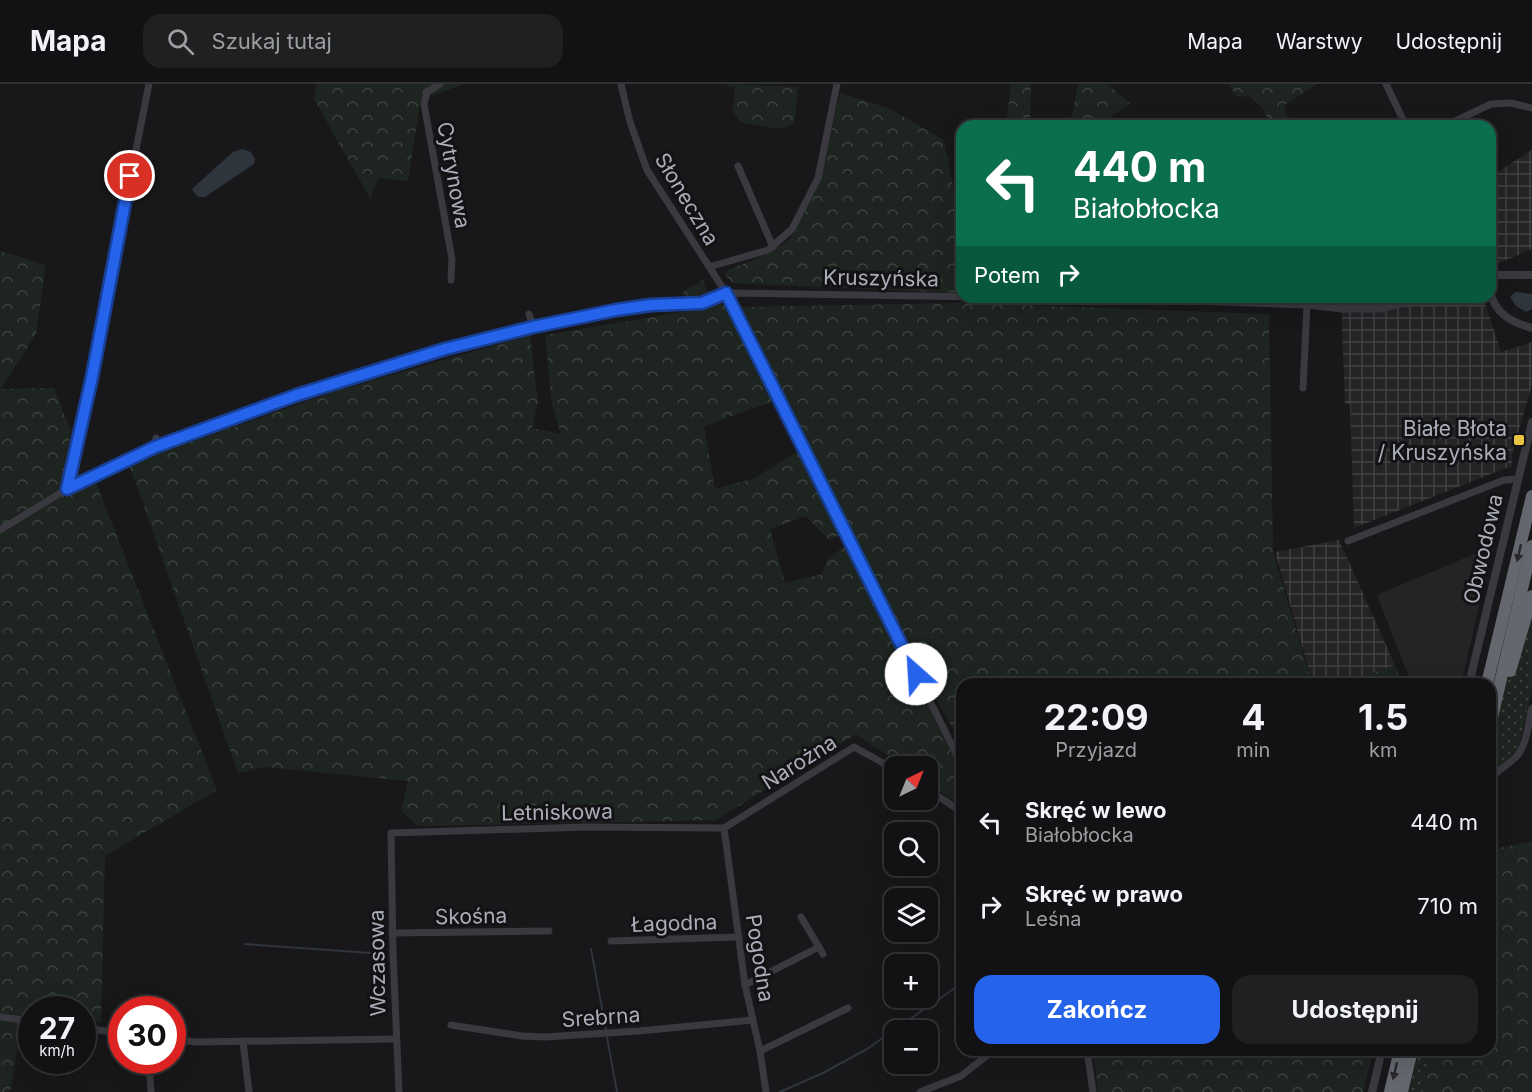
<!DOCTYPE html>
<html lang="pl">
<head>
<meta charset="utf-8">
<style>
	:root { --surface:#121214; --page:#1f2022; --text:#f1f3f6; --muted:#9c9ea0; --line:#313234; --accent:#2563eb }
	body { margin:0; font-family:Inter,sans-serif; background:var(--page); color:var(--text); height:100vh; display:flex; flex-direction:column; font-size:22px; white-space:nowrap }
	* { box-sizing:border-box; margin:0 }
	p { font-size:20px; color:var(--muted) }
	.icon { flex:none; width:33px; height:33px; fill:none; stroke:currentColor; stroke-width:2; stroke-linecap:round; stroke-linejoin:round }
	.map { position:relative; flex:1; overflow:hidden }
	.panel { position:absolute; left:956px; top:594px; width:540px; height:378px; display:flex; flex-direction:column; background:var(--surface); border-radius:18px; box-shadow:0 6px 24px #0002,0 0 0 2px var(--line) }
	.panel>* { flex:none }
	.hud { position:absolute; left:956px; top:36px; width:540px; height:183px; border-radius:18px; box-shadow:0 6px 24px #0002,0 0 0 2px var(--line); background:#0b6e4f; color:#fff; overflow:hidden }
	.needle { width:39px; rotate:43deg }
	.buttons { position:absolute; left:884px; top:672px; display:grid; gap:12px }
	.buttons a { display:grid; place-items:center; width:54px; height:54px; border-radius:12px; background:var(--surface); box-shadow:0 6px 24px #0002,0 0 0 2px var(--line); font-size:30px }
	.speed { position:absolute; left:18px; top:912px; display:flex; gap:12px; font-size:30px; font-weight:700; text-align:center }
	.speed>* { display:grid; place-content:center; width:78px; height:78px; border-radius:50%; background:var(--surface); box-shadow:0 6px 24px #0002,0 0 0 2px var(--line); line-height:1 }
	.speed small { font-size:15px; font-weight:400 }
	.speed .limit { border:9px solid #d22; background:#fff; color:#111 }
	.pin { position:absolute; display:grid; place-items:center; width:51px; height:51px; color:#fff; margin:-26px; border:3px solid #fff; border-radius:50%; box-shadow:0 2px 6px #0007 }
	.me { position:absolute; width:66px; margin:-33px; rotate:334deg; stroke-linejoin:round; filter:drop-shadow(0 0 4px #0008) }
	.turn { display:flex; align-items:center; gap:21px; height:126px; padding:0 18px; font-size:27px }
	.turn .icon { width:78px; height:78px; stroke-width:2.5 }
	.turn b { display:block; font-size:42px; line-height:51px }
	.then { display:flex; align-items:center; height:57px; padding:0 18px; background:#0003; gap:12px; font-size:22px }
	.eta { display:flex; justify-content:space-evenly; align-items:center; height:102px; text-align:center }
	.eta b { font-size:36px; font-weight:700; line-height:42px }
	.action { display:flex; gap:12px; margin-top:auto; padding:12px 18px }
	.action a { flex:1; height:69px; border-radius:18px; background:var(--accent); color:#fff; font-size:24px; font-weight:700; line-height:69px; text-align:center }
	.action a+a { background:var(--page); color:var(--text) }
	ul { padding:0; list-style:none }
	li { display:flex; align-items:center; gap:18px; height:84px; padding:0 18px }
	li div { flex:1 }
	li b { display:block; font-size:22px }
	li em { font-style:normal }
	header { display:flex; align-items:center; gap:36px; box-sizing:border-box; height:84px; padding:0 30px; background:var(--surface); border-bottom:2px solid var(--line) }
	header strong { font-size:28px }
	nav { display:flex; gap:33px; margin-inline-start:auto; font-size:21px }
	.search { width:420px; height:54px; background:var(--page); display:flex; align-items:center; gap:15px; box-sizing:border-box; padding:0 21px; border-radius:18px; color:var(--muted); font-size:22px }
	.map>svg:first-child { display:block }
</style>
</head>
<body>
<header>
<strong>Mapa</strong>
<div class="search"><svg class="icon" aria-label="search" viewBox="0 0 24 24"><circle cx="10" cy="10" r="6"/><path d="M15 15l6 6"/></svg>Szukaj tutaj</div>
<nav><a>Mapa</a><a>Warstwy</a><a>Udostępnij</a></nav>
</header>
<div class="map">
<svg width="1532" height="1008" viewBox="0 0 1532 1008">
	<defs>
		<pattern id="industrial-grid" width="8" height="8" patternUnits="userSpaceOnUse" patternTransform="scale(1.5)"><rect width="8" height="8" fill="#242427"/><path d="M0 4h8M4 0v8" fill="none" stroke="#414144"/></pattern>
		<pattern id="grass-dots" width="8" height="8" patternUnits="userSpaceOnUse" patternTransform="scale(1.5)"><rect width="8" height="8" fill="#1e2520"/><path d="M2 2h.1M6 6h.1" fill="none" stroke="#3c423e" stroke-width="1.8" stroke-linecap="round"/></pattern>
		<pattern id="forest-crowns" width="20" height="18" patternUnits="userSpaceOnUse" patternTransform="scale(1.5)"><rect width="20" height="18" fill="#1e2520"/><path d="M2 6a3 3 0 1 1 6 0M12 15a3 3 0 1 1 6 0" fill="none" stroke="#3c423e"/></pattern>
	</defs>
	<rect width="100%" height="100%" fill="#18181a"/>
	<path fill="#242427" d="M1493,462L1461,600H1403L1400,594L1408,591L1377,511Z"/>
	<g fill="url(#industrial-grid)">
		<path d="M1532,66V165L1490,183V93Z"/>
		<path d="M1341,213H1483L1501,268L1532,258V301L1512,370V383L1506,384L1354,444L1350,320L1345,321Z"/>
		<path d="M1339,456L1395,581L1344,600H1313L1275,468Z"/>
	</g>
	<g fill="url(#grass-dots)">
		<path d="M1532,526V606L1520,657L1517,667L1512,672L1494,684L1490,690C1489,635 1515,578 1532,526Z"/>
		<path d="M1419,966H1431L1421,1008H1409Z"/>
	</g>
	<g fill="url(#forest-crowns)">
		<path d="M317,0H462V1L421,15L408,97L379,94L370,114L314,15Z"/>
		<path d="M727,0L798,3L794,40L777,45L740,38L733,27L735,3L727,2Z"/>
		<path d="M1011,0H1031L1030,40L1072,33L1078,0H1108L1130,19L1098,42H1006Z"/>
		<path d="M1228,0H1317L1285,21V28L1296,42H1275L1266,32L1263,24L1249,12L1237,13Z"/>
		<path d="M840,9L888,24L944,56L954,107L961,104L962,209H959L961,219L1269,230L1273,468L1312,600H962L961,660L871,494L867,497L961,685V722L927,698V682H904L856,650L716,736L418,742L401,727L408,697L266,683L238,689L129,380L333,308L530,251L538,318L532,344L561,350L552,320L545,251L706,224L720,219L732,230L774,317L704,342L715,405L755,394L798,367L836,438L840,451L829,456L806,432L770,445L785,499L822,490L827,476L842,464L850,465L867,495L871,493L737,223L960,219L958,209L733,199L724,190L729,186L769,169L790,155L821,94Z"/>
		<path d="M0,167L46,181L36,250L1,305L54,304L71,347L61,404L64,413L96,399L217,706L105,772L101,938L83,936L82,926H32L31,931H23L10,1008H0Z"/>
		<path d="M703,196L707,208L713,206L712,208L696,213L683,211L681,209Z"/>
		<path d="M1395,581L1403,600H1344Z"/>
		<path d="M1532,757V1008H1421L1431,966H1490V766Z"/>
		<path d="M1093,966H1373L1363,1008H1098Z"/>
	</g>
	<g fill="#2e353d">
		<path d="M242,65L251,68L255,75L254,80L205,113H198L192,106L194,103L233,68Z"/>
		<path d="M1515,208L1532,210V225L1526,228L1516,222L1510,213Z"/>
	</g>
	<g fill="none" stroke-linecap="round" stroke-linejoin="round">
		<g stroke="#2e353d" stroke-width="2">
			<path d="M245,860L385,870"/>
			<path d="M591,865L606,946"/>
			<path d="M607,953L617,1008"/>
			<path d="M780,1008L823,989L867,965L962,899"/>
		</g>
		<g stroke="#39393f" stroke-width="7">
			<path d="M440,0L427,8L424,20L452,175L451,196"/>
			<path d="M621,0L630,38L647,86L726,209L962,681"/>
			<path d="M1386,0L1406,42"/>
			<path d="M1445,42L1491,20L1511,19L1532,24"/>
			<path d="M738,82L773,163"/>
			<path d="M709,183L768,166L792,145L818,94L837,0"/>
			<path d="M1343,225L1344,213"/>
			<path d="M529,230L533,243"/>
			<path d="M1303,304L1307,221"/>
			<path d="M155,363L156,354"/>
			<path d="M67,405L91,293L149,0"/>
			<path d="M0,446L67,405L137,371L297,311L464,259L533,243L632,224L702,219L726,209L1170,216L1307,221L1343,225H1379L1429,213"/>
			<path d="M1348,457L1504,396L1518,395"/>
			<path d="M1490,697C1495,687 1506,682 1515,674C1527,663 1528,640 1532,624"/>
			<path d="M927,705L962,728"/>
			<path d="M724,744L745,901L760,967L766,1008"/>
			<path d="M724,744L854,663L894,685"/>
			<path d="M801,833L823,870"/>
			<path d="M392,849L549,847"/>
			<path d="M611,857L739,853"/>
			<path d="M745,901L819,863"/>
			<path d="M0,933L32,937"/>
			<path d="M451,941L522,952L545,953L639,947L753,936"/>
			<path d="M82,944L122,949"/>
			<path d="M172,955L196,958L395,955"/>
			<path d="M243,958L249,1008"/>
			<path d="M1087,966L1093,1008"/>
			<path d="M760,967L848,924"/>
			<path d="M149,976L151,1008"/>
			<path d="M399,1008L393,868L391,749L586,743L724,744"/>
			<path d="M920,1008L961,992L994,966"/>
		</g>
		<g stroke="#39393f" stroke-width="8">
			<path d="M1490,191H1532"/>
			<path d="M1490,207C1495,230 1511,238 1532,244"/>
			<path d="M1469,600L1532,338"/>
			<path d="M1372,1008L1382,966"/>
		</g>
		<g stroke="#65676f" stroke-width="12">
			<path d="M1510,587L1532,512"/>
			<path d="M1487,600L1532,412"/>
			<path d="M1490,642L1532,462"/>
			<path d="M1390,1008L1400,966"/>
			<path d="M1402,1008L1412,966"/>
		</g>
	</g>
	<defs><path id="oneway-solid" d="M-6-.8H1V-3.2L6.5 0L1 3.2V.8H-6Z" transform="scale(1.5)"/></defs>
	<g fill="#28282c">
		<use href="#oneway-solid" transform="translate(1519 469) rotate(103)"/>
		<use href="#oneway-solid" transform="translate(1395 987) rotate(103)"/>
	</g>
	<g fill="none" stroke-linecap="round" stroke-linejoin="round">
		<defs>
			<path id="route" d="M130,92L92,293L67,405L155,363L297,311L445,265L533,243L616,226L651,221L702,219L726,209L916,590"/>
		</defs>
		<use href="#route" stroke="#184099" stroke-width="15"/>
		<use href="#route" stroke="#2563eb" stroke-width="10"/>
	</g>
	<rect fill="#e9c540" stroke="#131315" stroke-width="2" x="1513" y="350" width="12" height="12" rx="3"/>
	<g text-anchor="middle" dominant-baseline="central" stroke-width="6" stroke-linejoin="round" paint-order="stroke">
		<g font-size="21" fill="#abadb9" stroke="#131315">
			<text transform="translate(454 91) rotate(80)">Cytrynowa</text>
			<text transform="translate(687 115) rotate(59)">Słoneczna</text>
			<text transform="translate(881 194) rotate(1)">Kruszyńska</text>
			<text transform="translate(1483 465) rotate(-77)">Obwodowa</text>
			<text transform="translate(799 678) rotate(-32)">Narożna</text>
			<text transform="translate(557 728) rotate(-1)">Letniskowa</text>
			<text transform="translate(471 832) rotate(-1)">Skośna</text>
			<text transform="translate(674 839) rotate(-2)">Łagodna</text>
			<text transform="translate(760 874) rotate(81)">Pogodna</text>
			<text transform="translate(377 879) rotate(-91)">Wczasowa</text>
			<text transform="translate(601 933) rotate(-4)">Srebrna</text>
		</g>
		<g font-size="21" fill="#abadb9" stroke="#131315" text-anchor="end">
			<text x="1507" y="344">Białe Błota<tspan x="1507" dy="24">/ Kruszyńska</tspan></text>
		</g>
	</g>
</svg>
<div class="buttons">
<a><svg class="needle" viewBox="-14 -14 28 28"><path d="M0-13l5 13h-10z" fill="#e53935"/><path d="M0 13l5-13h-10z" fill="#9c9ea0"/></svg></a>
<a><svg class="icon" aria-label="search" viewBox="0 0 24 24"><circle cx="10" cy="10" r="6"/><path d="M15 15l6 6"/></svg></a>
<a><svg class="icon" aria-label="layers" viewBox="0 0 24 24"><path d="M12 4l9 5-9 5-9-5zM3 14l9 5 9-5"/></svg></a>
<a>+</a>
<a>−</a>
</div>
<div class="speed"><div>27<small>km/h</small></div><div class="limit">30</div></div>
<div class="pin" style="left:130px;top:92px;background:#d93025"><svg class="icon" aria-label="arrive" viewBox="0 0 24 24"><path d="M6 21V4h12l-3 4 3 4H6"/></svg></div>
<svg class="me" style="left:916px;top:590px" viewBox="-20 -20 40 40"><circle r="19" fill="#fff"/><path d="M0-13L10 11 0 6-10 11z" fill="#2563eb"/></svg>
<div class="hud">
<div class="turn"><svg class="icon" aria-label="left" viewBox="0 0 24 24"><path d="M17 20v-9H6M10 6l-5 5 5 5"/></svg><div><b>440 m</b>Białobłocka</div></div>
<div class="then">Potem<svg class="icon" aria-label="right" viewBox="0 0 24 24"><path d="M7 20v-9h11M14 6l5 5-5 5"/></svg></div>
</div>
<section class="panel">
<div class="eta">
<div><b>22:09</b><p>Przyjazd</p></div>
<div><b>4</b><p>min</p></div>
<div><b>1.5</b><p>km</p></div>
</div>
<ul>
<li><svg class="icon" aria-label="left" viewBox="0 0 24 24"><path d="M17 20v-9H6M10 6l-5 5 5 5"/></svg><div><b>Skręć w lewo</b><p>Białobłocka</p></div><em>440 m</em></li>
<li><svg class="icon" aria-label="right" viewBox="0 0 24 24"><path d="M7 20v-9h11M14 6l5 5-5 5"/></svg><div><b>Skręć w prawo</b><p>Leśna</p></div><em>710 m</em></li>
</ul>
<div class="action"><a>Zakończ</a><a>Udostępnij</a></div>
</section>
</div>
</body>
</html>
